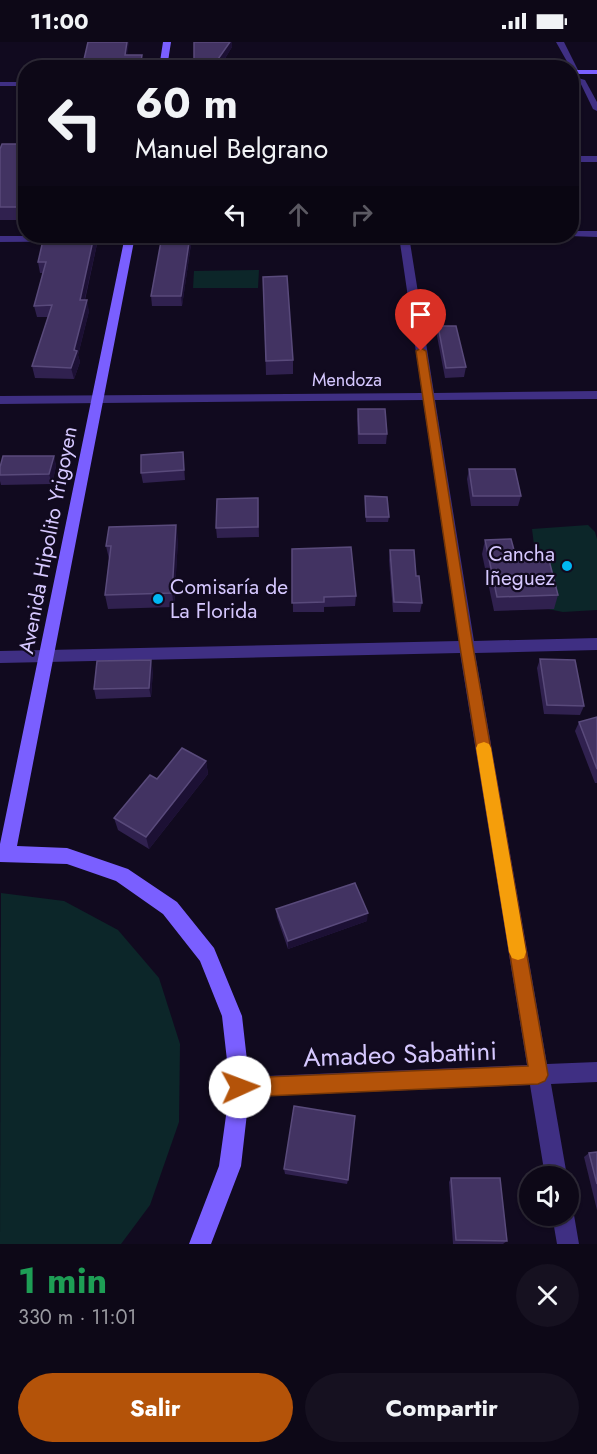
<!DOCTYPE html>
<html lang="es">
<head>
<meta charset="utf-8">
<style>
	:root { --surface:#0d0817; --page:#161120; --text:#f1f3f6; --muted:#9a9aa1; --line:#2d2936; --accent:#b45309 }
	body { margin:0; font-family:Jost,sans-serif; background:var(--page); color:var(--text); height:100vh; display:flex; flex-direction:column; font-size:22px; white-space:nowrap }
	* { box-sizing:border-box; margin:0 }
	p { font-size:20px; color:var(--muted) }
	.icon { flex:none; width:33px; height:33px; fill:none; stroke:currentColor; stroke-width:2; stroke-linecap:round; stroke-linejoin:round }
	.map { position:relative; height:1202px; overflow:hidden }
	.side { display:flex; flex-direction:column; background:var(--surface); flex:1 }
	.side>* { flex:none }
	.hud { position:absolute; left:18px; top:18px; width:561px; height:183px; border-radius:24px; box-shadow:0 2px 4px #0004,0 0 0 2px var(--line); background:#0d0817; color:var(--text); overflow:hidden }
	.fabs { position:absolute; left:519px; top:1124px; display:grid; gap:12px }
	.fabs a { display:grid; place-items:center; width:60px; height:60px; border-radius:50%; background:var(--surface); box-shadow:0 2px 4px #0004,0 0 0 2px var(--line); font-size:30px }
	.pin { position:absolute; display:grid; place-items:center; width:51px; height:51px; color:#fff; margin:-62px -26px; border-radius:50% 50% 50% 0; rotate:-45deg; box-shadow:0 0 6px #0007 }
	.pin .icon { rotate:45deg }
	.me { position:absolute; width:66px; margin:-33px; rotate:88deg; stroke-linejoin:round; filter:drop-shadow(0 0 4px #0008) }
	.turn { display:flex; align-items:center; gap:21px; height:126px; padding:0 18px; font-size:27px }
	.turn .icon { width:78px; height:78px; stroke-width:2.5 }
	.turn b { display:block; font-size:42px; line-height:51px }
	.lanes { display:flex; align-items:center; height:57px; padding:0 18px; background:#0003; justify-content:center; gap:30px; direction:ltr }
	.lanes .off { opacity:.35 }
	.round { display:grid; place-items:center; flex:none; width:63px; height:63px; border-radius:32px; background:var(--page) }
	.head { display:flex; align-items:center; justify-content:space-between; height:102px; padding:0 18px }
	h1 { font-size:36px; font-weight:700; line-height:45px; color:#1e9e55 }
	.button { display:flex; gap:12px; margin-top:auto; padding:12px 18px }
	.button a { flex:1; height:69px; border-radius:36px; background:var(--accent); color:#fff; font-size:24px; font-weight:700; line-height:69px; text-align:center }
	.button a+a { background:var(--page); color:var(--text) }
	.status { display:flex; justify-content:space-between; align-items:center; height:42px; padding:0 30px; background:var(--surface); direction:ltr }
	.status svg { height:16px; fill:currentColor }
	.map>svg:first-child { display:block }
</style>
</head>
<body>
<div class="status"><b>11:00</b><svg viewBox="0 0 49 12"><path d="M0 12V9h3v3zM5 12V6h3v6zM10 12V3h3v9zM15 12V0h3v12zM26 1h20v11H26zM47 4h2v5h-2z"/></svg></div>
<div class="map">
<svg width="597" height="1202" viewBox="0 0 597 1202">
	<rect width="100%" height="100%" fill="#110a1f"/>
	<g fill="#0c2629">
		<path d="M259,228L258,246H193L194,229Z"/>
		<path d="M588,483L595,490L597,497V568L563,570L548,567L536,519L532,487Z"/>
		<path d="M1,851L64,859L118,888L159,936L180,1002L179,1080L150,1163L121,1202H0Z"/>
	</g>
	<g fill="none" stroke-linecap="round" stroke-linejoin="round">
		<g fill="#3f2f83" fill-rule="evenodd">
			<path d="M556,0H564L580,32H574Z"/>
			<path d="M578,36L585,38L597,60V69L593,67Z"/>
			<rect x="0" y="40" width="26" height="4"/>
			<rect x="572" y="114" width="25" height="6"/>
			<path d="M572,189H597V195L569,194H572Z"/>
			<path d="M0,194H398L393,197L0,200Z"/>
			<path d="M399,194H409L434,351L597,349V357L435,358L474,599L597,596V608L475,611L547,1022L597,1020V1040L551,1042L567,1134H545L530,1043L240,1055L233,1052L230,1045L233,1038L240,1035L527,1023L460,611L0,621V609L459,599L423,358L0,362V354L422,351Z"/>
			<path d="M568,1164L574,1173L579,1202H557L552,1173H568Z"/>
		</g>
		<g fill="#7a5fff" fill-rule="evenodd">
			<path d="M163,0H171L167,26H159Z"/>
			<rect x="572" y="28" width="25" height="4"/>
			<path d="M125,194H135L17,804L67,806L128,827L177,860L214,906L242,974L250,1045L241,1124L211,1202H189L219,1124L230,1045L222,974L200,919L163,872L116,839L67,822L0,820V802Z"/>
		</g>
	</g>
	<g fill="#30214f">
		<path d="M194,0L232,5L219,26H195Z"/>
		<path d="M26,93V178H0V107L21,102Z"/>
		<path d="M97,202L85,258L89,269L78,313L80,320L74,337L35,336L32,324L48,275H37L34,264L43,231H40L38,220Z"/>
		<path d="M191,202L182,264H152L151,254Z"/>
		<path d="M263,235L293,318V332L266,333Z"/>
		<path d="M438,284L466,325L464,335L445,336L437,294Z"/>
		<path d="M358,367L387,392L386,402H358L357,377Z"/>
		<path d="M183,410L185,438L143,441L141,431Z"/>
		<path d="M54,414L56,424L52,442L1,443L0,439V425Z"/>
		<path d="M469,427L521,454L518,464H471L467,437Z"/>
		<path d="M365,454L389,475L388,480H366Z"/>
		<path d="M258,456L259,495L217,496L216,486Z"/>
		<path d="M178,497L174,565L108,567L105,553L109,517L106,504Z"/>
		<path d="M485,498L517,519L558,553L554,567L494,569L482,512Z"/>
		<path d="M292,507L356,554L355,564L324,565V570H293Z"/>
		<path d="M390,508L416,534L422,561L420,570H393L389,518Z"/>
		<path d="M540,617L584,664L580,673L544,672L537,626Z"/>
		<path d="M153,628L151,655L96,657L94,647Z"/>
		<path d="M597,675V741H595L575,689L579,680Z"/>
		<path d="M206,719L208,732L149,807L118,788L114,776L157,737Z"/>
		<path d="M276,867L367,879L288,907L277,875Z"/>
		<path d="M597,1110V1168L584,1115L589,1111Z"/>
		<path d="M284,1127L348,1138L347,1142L285,1132Z"/>
		<path d="M451,1136L507,1199L503,1202H453L449,1140Z"/>
	</g>
	<g fill="#1c1034">
		<path d="M127,0H129L126,23L125,13Z"/>
		<path d="M230,0H232V5L219,26H217L216,20Z"/>
		<path d="M142,13L143,26H140Z"/>
		<path d="M94,194H95L97,202L82,269L80,258Z"/>
		<path d="M190,194L191,202L182,264L181,254Z"/>
		<path d="M87,258L89,269L78,313L80,320L74,337L71,326L74,308Z"/>
		<path d="M54,414L56,424L52,442L49,432Z"/>
		<path d="M176,483L178,497L174,565L172,551Z"/>
		<path d="M151,618L153,628L151,655L149,646Z"/>
		<path d="M206,719L208,732L149,807L146,795Z"/>
		<path d="M368,871L367,879L288,907V899Z"/>
	</g>
	<g fill="#423362" stroke="#594a7b" stroke-width="1.5">
		<path d="M88,0H127L125,13H142L140,26H82Z"/>
		<path d="M194,0H230L216,20L194,19Z"/>
		<path d="M24,93H26V165H0V107L2,102H21Z"/>
		<path d="M44,194H94L80,258H87L74,308L77,309L71,326L32,324L52,263L34,264L46,220H38Z"/>
		<path d="M162,194H190L181,254H151Z"/>
		<path d="M287,234L293,318L266,319L263,235Z"/>
		<path d="M438,284H456L466,325L446,326Z"/>
		<path d="M358,367H385L387,392H359Z"/>
		<path d="M183,410L184,428L141,431V413Z"/>
		<path d="M3,414H54L49,432L0,433V425Z"/>
		<path d="M469,427H515L521,454H473Z"/>
		<path d="M365,454L387,455L389,475H366Z"/>
		<path d="M258,456V485L216,486L217,457Z"/>
		<path d="M176,483L172,551L105,553L111,504H106L109,485Z"/>
		<path d="M511,497L517,519L549,518L558,553L497,555L485,498Z"/>
		<path d="M351,505L356,554L324,555V560L292,561V507Z"/>
		<path d="M390,508H414L416,534H419L422,561L394,560Z"/>
		<path d="M540,617L575,618L584,664L547,663Z"/>
		<path d="M151,618L149,646L94,647L97,619Z"/>
		<path d="M597,675V727L579,680Z"/>
		<path d="M182,706L206,719L146,795L114,776L150,733L157,737Z"/>
		<path d="M355,841L368,871L288,899L276,867Z"/>
		<path d="M294,1064L355,1074L348,1138L284,1127Z"/>
		<path d="M597,1110V1142L589,1111Z"/>
		<path d="M451,1136H500L507,1199L456,1198Z"/>
	</g>
	<path fill="#b45309" stroke="#753606" stroke-width="1.5" d="M421,306L426,309L473,605L548,1033L545,1039L538,1042L240,1055L234,1052L231,1045L234,1039L240,1036L528,1024L460,605L416,309Z"/>
	<path fill="#f59e0b" d="M484,700L489,702L491,706L526,910L524,916L518,918L512,916L509,910L476,706L478,702Z"/>
	<g fill="#00b7f3" stroke="#110a1f" stroke-width="2">
		<circle cx="567" cy="524" r="6"/>
		<circle cx="158" cy="557" r="6"/>
	</g>
	<g text-anchor="middle" dominant-baseline="central" stroke-width="4.5" stroke-linejoin="round" paint-order="stroke">
		<g font-size="18" fill="#d6c8ff" stroke="#110a1f">
			<text x="347" y="338">Mendoza</text>
		</g>
		<g font-size="21" fill="#d6c8ff" stroke="#110a1f">
			<text transform="translate(48 498) rotate(-79)">Avenida Hipolito Yrigoyen</text>
		</g>
		<g font-size="21" fill="#d6c8ff" stroke="#110a1f" text-anchor="end">
			<text x="555" y="512">Cancha<tspan x="555" dy="24">Iñeguez</tspan></text>
			<text x="170" y="545" text-anchor="start">Comisaría de<tspan x="170" dy="24">La Florida</tspan></text>
		</g>
		<g font-size="26" fill="#d6c8ff" stroke="#110a1f">
			<text transform="translate(400 1012) rotate(-2)">Amadeo Sabattini</text>
		</g>
	</g>
</svg>
<div class="fabs">
<a><svg class="icon" aria-label="sound" viewBox="0 0 24 24"><path d="M4 9h4l5-4v14l-5-4H4zM17 9q2 3 0 6"/></svg></a>
</div>
<div class="pin" style="left:421px;top:309px;background:#d93025"><svg class="icon" aria-label="arrive" viewBox="0 0 24 24"><path d="M6 21V4h12l-3 4 3 4H6"/></svg></div>
<svg class="me" style="left:240px;top:1045px" viewBox="-20 -20 40 40"><circle r="19" fill="#fff"/><path d="M0-13L10 11 0 6-10 11z" fill="#b45309"/></svg>
<div class="hud">
<div class="turn"><svg class="icon" aria-label="left" viewBox="0 0 24 24"><path d="M17 20v-9H6M10 6l-5 5 5 5"/></svg><div><b>60 m</b>Manuel Belgrano</div></div>
<div class="lanes"><svg class="icon" aria-label="left" viewBox="0 0 24 24"><path d="M17 20v-9H6M10 6l-5 5 5 5"/></svg><svg class="icon off" aria-label="ahead" viewBox="0 0 24 24"><path d="M12 20V5M6 11l6-6 6 6"/></svg><svg class="icon off" aria-label="right" viewBox="0 0 24 24"><path d="M7 20v-9h11M14 6l5 5-5 5"/></svg></div>
</div>
</div>
<section class="side">
<div class="head"><div><h1>1 min</h1><p>330 m · 11:01</p></div><a class="round"><svg class="icon" aria-label="close" viewBox="0 0 24 24"><path d="M6 6l12 12M18 6L6 18"/></svg></a></div>
<div class="button"><a>Salir</a><a>Compartir</a></div>
</section>
</body>
</html>
